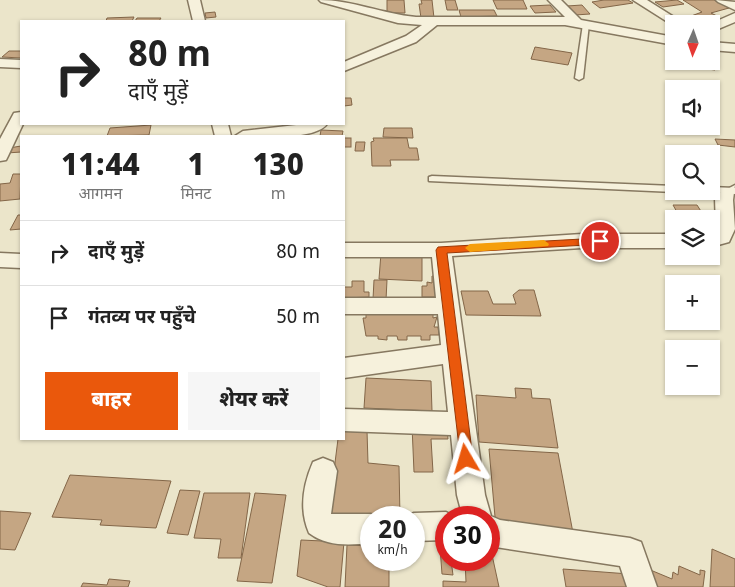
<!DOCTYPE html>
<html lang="hi">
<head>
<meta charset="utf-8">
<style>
	:root { --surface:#fff; --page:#f6f6f6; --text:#222; --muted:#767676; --line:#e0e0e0; --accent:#ea580c }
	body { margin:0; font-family:Georgia,"Noto Sans Devanagari",serif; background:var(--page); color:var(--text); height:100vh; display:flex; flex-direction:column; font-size:19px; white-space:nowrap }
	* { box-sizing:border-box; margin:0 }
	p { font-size:16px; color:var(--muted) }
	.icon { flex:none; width:28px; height:28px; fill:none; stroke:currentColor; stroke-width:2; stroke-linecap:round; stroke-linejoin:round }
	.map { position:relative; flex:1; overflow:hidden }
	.drawer { position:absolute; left:20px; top:135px; width:325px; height:305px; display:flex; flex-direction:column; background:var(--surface); border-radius:0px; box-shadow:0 1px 4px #0004 }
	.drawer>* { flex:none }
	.guide { position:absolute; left:20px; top:20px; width:325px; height:105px; border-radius:0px; box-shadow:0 1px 4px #0004; background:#fff; color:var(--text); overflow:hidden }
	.needle { width:32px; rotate:182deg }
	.fabs { position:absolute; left:665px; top:15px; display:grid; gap:10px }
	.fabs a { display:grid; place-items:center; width:55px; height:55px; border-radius:0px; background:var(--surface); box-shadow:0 1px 4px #0004; font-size:25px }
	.speed { position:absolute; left:360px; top:506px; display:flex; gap:10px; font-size:25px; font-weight:700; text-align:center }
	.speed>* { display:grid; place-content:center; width:65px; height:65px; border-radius:50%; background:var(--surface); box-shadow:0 1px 4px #0004; line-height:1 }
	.speed small { font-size:12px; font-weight:400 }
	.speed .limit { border:8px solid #d22; background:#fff; color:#111 }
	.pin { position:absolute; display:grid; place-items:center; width:42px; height:42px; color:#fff; margin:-21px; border:2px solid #fff; border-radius:50%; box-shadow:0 1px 5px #0007 }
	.me { position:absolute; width:55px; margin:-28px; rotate:353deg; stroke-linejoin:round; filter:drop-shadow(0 0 4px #0008) }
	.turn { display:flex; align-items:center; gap:18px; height:105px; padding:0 25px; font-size:22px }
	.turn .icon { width:65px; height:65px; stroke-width:2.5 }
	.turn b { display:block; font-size:35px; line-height:42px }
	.eta { display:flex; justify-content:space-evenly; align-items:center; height:85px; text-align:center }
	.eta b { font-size:30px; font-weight:800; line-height:35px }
	.cta { display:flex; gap:10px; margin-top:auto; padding:10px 25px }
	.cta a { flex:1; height:58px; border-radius:0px; background:var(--accent); color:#fff; font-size:20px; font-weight:800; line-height:58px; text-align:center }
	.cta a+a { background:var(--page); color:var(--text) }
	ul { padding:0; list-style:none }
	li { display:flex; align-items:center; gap:15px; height:65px; padding:0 25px; border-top:1px solid var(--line) }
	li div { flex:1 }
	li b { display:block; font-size:19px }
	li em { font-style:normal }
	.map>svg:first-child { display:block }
</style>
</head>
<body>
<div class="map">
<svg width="735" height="587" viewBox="0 0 735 587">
	<rect width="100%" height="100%" fill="#ebe5ca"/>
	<g fill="#c5a683" stroke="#836648">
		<path d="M387,0H404L405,13H387Z"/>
		<path d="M421,0H432L434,18H421L419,4H422Z"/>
		<path d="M445,0H455L458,10H447Z"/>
		<path d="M493,0H523L527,9H497Z"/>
		<path d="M604,0H628L633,3L600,8L592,2Z"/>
		<path d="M677,0L684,4L663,7L655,2Z"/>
		<path d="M683,0H714L729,8L711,13L719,17L701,24H694L683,19L702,12Z"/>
		<path d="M550,5L556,12L535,13L530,6Z"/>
		<path d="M582,5L590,14L575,15L567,6Z"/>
		<path d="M459,10H494L497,16L461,17Z"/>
		<path d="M215,12L216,17L206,18L205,13Z"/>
		<path d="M134,17L132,21H106L107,18Z"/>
		<path d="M137,18H161L159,21H135Z"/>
		<path d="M535,47L572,53L568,65L531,59Z"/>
		<path d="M9,51H21V58L2,57Z"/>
		<path d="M711,55L715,70L678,65V61H711Z"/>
		<path d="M344,98H351L352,105L344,106Z"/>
		<path d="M151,125L149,135L107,136L110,128Z"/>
		<path d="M384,128H412L413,138L383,137Z"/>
		<path d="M321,130L343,131L342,136H320Z"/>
		<rect x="344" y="138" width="7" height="9"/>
		<path d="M373,138H407L409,148H417L419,160H390L391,166H372L371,142L374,141Z"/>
		<path d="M715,139L735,140V147L718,145Z"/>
		<path d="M356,142H365L364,151H355Z"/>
		<path d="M21,146V152L7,153L9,148Z"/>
		<path d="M13,174H21L20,199L0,201V184L10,183Z"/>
		<path d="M673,205H697L706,219H681Z"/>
		<path d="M18,215H21V229L10,230Z"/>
		<path d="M381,253L422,254V281L379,279Z"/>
		<path d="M432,276H442L444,297H422V286H427V282L432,283Z"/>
		<path d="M374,280H387L386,300L373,299Z"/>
		<path d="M352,281H364V292H369V297L344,298V287H352Z"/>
		<path d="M519,290H534L541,316L466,315L461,291H488L493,304H516L513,295Z"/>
		<path d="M366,312L433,313V318L437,317L434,327H438L439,335H430V340H421V336H407V340H398L397,336H387V340L378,339V336H366L363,318H366Z"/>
		<path d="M366,378L431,381L432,411L364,408Z"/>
		<path d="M515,388L531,389L532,398L550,399L558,448L479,442L476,395L516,398Z"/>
		<path d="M412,426H447L448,439H431L433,472H414Z"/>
		<path d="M344,430L367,431L368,463L399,466L400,518H371V524L361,526L328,518L338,439H344Z"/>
		<path d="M489,449L558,453L573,533L496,528Z"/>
		<path d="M70,475L171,481L156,528L100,525L102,520L52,517Z"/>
		<path d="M180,490L200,491L188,535L167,533Z"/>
		<path d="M204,493H250L241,558H218L221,539L194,538Z"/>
		<path d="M255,493L286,495L272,583L237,581Z"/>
		<path d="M0,511L31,513L15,550L0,549Z"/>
		<path d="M439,534H446V560H463H451L453,575L442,574Z"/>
		<path d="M301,540L344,542L340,587H328L297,576Z"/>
		<path d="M489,541L499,587H443V581L466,582L465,560H489Z"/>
		<path d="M347,545L371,546V560H389V587H345Z"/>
		<path d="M712,549L735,559V587H710Z"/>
		<path d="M679,566L700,575V570L705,571L703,587H656L648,569L672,579L673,572L678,575Z"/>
		<path d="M563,569L629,574L632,587H566Z"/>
		<path d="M109,579L130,581L128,587H81L83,583L107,585Z"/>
	</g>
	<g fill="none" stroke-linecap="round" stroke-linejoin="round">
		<defs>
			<g id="service">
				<path d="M586,22L589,24L583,78L579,80L575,78L583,24Z"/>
				<path d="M432,176L674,186V191H677L674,192L429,181V177Z"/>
				<path d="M711,187L735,188V194L708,192L711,191Z"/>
			</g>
			<g id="minor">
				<path d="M188,0H200L205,21H193Z"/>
				<path d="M319,0C352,0 383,14 416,17H565L548,0H561L581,20L674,37V45L565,25H437L416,42L344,71V62L406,36L422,25L398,23L321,2Z"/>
				<path d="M633,0H647L685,24H674V26Z"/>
				<path d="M716,0L735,2V10L718,2Z"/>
				<path d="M735,13V22L711,32L710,24Z"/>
				<path d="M711,42L735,44V52L711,50Z"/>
				<path d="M0,59L21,60V68L0,67Z"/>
				<path d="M21,112V124H23L8,156L6,160L0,161V139L14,113Z"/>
				<path d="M212,124H228L231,136H215Z"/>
				<path d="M305,124H327C315,141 254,137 235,136L243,131Z"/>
				<path d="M735,185L733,200L735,229L729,242L711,247V233L716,228L715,198L718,194Z"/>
				<path d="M582,234H674V248H582L452,256L485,495L491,516L500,520L630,538L641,542L657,587H627L620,566L489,546V518H463L457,495L451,435L344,431V409L448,412L443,364L344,378V358L441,345L438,314H344V298H436L432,257H344V243H441Z"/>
				<path d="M0,253L21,254V268L0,267Z"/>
				<path d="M323,458L333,462L337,471L331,514H371L378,518H371V543C350,545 327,547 309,533C299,510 303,485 313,462Z"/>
				<path d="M446,512L457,518H446V540L414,541V518L404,517L414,513Z"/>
			</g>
		</defs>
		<use href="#service" stroke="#867860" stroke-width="3"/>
		<use href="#minor" stroke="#867860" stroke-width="3"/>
		<use href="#service" fill="#f6f1dc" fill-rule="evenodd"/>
		<use href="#minor" fill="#f6f1dc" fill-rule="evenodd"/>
	</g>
	<path fill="#ea580c" stroke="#983908" d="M600,238L605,241L604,244L447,253L473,459L471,464L466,466L461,464L436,250L438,247Z"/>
	<path fill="#f59e0b" d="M544,240L549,244L548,246L470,252L465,248L470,244Z"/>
</svg>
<div class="fabs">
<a><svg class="needle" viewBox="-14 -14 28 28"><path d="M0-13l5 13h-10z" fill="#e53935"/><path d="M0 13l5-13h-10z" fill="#767676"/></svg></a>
<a><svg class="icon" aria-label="sound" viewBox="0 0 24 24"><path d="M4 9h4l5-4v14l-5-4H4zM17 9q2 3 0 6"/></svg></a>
<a><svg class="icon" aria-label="search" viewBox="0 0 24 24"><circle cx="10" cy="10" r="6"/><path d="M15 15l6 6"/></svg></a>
<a><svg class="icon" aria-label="layers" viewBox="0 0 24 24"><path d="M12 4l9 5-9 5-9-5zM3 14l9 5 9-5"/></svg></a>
<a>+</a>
<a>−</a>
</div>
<div class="speed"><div>20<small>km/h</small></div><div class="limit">30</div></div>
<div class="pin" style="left:600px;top:241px;background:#d93025"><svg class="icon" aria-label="arrive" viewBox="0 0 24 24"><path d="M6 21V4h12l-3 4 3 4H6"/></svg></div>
<svg class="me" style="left:466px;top:459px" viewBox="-20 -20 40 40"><path d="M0-17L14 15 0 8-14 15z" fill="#ea580c" stroke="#fff" stroke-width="4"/></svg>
<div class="guide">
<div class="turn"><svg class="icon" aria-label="right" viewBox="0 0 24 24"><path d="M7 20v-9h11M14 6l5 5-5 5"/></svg><div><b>80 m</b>दाएँ मुड़ें</div></div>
</div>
<section class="drawer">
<div class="eta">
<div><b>11:44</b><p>आगमन</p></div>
<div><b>1</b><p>मिनट</p></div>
<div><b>130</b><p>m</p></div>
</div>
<ul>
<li><svg class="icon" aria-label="right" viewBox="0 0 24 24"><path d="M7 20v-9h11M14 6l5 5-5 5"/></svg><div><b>दाएँ मुड़ें</b></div><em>80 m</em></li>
<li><svg class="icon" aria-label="arrive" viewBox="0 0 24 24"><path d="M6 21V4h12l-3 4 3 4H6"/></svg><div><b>गंतव्य पर पहुँचे</b></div><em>50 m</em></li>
</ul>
<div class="cta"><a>बाहर</a><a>शेयर करें</a></div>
</section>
</div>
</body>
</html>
